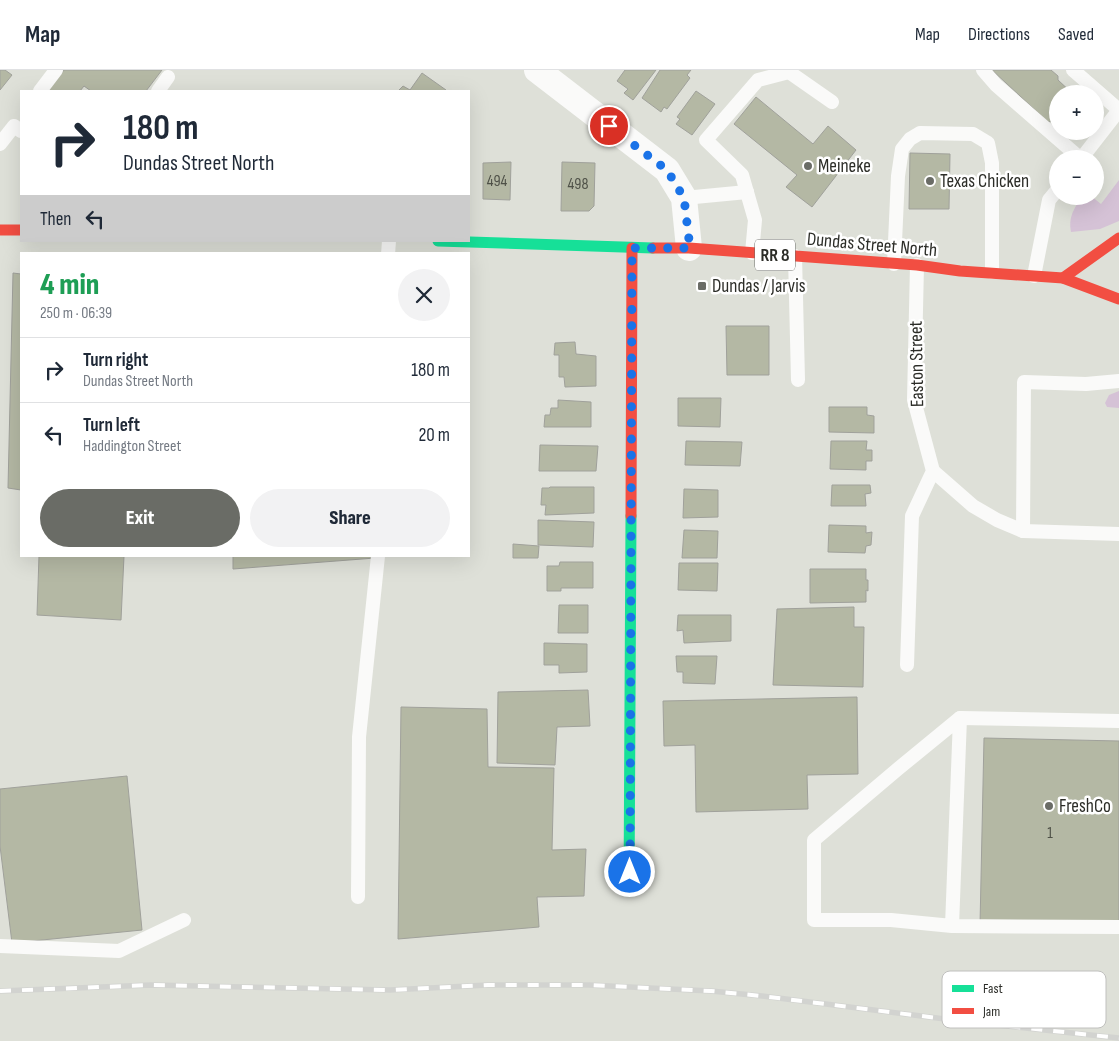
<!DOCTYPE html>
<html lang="en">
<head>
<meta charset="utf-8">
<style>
	:root { --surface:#fff; --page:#f2f2f3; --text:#1f2937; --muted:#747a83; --line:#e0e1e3; --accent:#6a6c66 }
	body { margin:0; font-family:"Sofia Sans Condensed",sans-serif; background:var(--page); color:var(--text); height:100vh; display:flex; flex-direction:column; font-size:19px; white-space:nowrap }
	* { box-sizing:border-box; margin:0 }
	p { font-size:16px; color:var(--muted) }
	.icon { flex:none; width:28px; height:28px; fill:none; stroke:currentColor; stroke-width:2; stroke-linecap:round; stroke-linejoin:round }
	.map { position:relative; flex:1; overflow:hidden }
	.sheet { position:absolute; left:20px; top:182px; width:450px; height:305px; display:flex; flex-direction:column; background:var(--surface); border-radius:0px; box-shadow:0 5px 20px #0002 }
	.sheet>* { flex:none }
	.banner { position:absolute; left:20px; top:20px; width:450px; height:152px; border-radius:0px; box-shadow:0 5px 20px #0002; background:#fff; color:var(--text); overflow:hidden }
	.tools { position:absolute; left:1049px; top:15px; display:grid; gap:10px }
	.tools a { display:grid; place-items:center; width:55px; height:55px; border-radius:50%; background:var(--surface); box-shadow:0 5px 20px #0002; font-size:25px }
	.pin { position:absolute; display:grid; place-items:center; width:42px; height:42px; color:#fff; margin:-21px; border:2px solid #fff; border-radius:50%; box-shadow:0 1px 5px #0007 }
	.me { position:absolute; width:55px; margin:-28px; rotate:0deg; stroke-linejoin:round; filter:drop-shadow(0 0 4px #0008) }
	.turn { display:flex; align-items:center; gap:18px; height:105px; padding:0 20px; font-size:22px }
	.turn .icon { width:65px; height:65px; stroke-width:2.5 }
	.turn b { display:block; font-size:35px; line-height:42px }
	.then { display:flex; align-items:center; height:48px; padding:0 20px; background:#0003; gap:10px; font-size:19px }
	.round { display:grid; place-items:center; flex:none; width:52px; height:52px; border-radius:26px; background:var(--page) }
	.head { display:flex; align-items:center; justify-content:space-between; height:85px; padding:0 20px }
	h1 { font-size:30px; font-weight:800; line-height:38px; color:#1e9e55 }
	.primary-button { display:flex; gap:10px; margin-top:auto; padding:10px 20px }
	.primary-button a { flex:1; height:58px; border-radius:30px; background:var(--accent); color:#fff; font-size:20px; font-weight:800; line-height:58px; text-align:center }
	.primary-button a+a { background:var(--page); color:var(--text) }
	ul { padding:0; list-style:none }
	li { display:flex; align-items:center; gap:15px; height:65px; padding:0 20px; border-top:1px solid var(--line) }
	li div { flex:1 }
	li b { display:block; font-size:19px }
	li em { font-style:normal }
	header { display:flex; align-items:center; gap:30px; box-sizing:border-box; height:70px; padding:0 25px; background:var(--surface); border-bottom:1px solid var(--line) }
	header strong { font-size:24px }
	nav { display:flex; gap:28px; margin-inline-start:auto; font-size:18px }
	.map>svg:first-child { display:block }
</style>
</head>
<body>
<header>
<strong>Map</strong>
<nav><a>Map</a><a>Directions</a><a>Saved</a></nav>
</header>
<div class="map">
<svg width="1119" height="971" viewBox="0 0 1119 971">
	<rect width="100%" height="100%" fill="#dee0d8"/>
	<g fill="#d5c2d6">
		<path d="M1119,110V151L1100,159L1071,162C1068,147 1074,139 1082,126H1091L1101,134Z"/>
		<path d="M1119,321V338L1107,337L1105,333L1109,325Z"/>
	</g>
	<g fill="#b4b8a4" stroke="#a0a19b">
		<path d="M0,0H5L12,5L0,20Z"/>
		<path d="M64,0H162L146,21H91L84,16L80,21H48Z"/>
		<path d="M625,0H656L633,30L624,23L628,19L617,11Z"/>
		<path d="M660,0H691L687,5L690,8L667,39L664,37L661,42L642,28Z"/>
		<path d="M992,0H1051L1058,6V10L1073,24H1058V52L1055,51L1048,52Z"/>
		<path d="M422,3L446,20L445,21H398L403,16L410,20Z"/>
		<path d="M696,21L715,34L692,65L676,54L680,49L677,47Z"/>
		<path d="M756,27L813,74L828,56L856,80L812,137L786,117L797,105L734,54Z"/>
		<path d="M910,83L950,84L949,139H909Z"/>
		<path d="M511,92L510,130L483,129V93Z"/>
		<path d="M562,92L595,93L594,136L589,141H561Z"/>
		<path d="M13,203L21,204V420L8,418Z"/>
		<path d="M726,256H769V305H727Z"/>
		<path d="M575,272L576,284L596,286V316L565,317L564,307H559V285H554L555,273Z"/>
		<path d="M678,328H721L720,357L678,356Z"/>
		<path d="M558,330L591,332V357H544L545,345H550L551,338H558Z"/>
		<path d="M829,337H867V345L874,346V363L829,362Z"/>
		<path d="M686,371L742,372L740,396L685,395Z"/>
		<path d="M831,371H867L866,380H872V391H866V400L830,399Z"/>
		<path d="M540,375L598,376L596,401H539Z"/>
		<path d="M832,415H870L871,423L865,424L866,436H831Z"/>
		<path d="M550,417H594V443L545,445L546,435H541L542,418H549Z"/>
		<path d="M684,419L718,420V447L683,448Z"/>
		<path d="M538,450L594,452L593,477L538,475Z"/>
		<path d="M829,455L866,456V463L872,462L871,475L866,476L865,483L828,482Z"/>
		<path d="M684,460L718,461L717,488H682Z"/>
		<path d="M513,474L539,476L538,488H513Z"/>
		<path d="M39,486H124L121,550L37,545Z"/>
		<path d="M233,486H375V488L233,499Z"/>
		<path d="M560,492H593V518H561V521H547V496H559Z"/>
		<path d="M679,493H718L717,521L678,520Z"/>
		<path d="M810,499H866V510H868V521L866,520V532L810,533Z"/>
		<path d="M559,535H588V563H558Z"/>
		<path d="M854,537V557H864L863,617L773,615L777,539Z"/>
		<path d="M678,545H731V571L684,573L683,560L677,561Z"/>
		<path d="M544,573L587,574V602L559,603V595H544Z"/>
		<path d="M676,586H717L715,614L683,613V602H677Z"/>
		<path d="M588,620L590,656L557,657L555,695L497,693L498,622Z"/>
		<path d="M857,627L858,704L807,705L808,739L696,742L695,675L664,676L663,631Z"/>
		<path d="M401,637L487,639L488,697L554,698L552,780L586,779L584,826L537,827L539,857L398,869Z"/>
		<path d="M984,668L1119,671V856L980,855Z"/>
		<path d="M127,706L142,860L12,873L0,776V719Z"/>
	</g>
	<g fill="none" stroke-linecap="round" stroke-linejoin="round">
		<g stroke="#fafaf9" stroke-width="14">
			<path d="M983,0L996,15L1081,89"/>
			<path d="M1073,0L1119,40L1081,89"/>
			<path d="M40,21L56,0"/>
			<path d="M158,21L168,7"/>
			<path d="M0,74L14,56L21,61"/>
			<path d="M684,128L747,122"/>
			<path d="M752,183L755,150L742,105L706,70L758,10L789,2L832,32"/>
			<path d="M388,184L389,171"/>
			<path d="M795,186L798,310"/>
			<path d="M894,194L898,106L902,79L910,69L920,63L973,64L988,73L992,93V202"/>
			<path d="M1034,206L1049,130L1058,119"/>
			<path d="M933,401L973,436L997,450L1023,461L1119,464"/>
			<path d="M1023,461L1024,312L1086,314L1119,311"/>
			<path d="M907,595L912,446L933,401L914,330L917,195"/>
			<path d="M960,648L1119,651"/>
			<path d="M358,827L359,667L378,486"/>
			<path d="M952,856L891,850H814V770L899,698L960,648L952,856L1119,857"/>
			<path d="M0,876L119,881L184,850"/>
		</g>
		<path stroke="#fafaf9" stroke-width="26" d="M537,0L667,100L684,128L689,178"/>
		<g stroke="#16e098" stroke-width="11">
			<path d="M438,171L653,178"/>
			<path d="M629,821L631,446"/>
		</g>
		<g stroke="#f24e42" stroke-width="11">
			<path d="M0,160H21"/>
			<path d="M653,178H689L917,195L960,201L1063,208L1119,229"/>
			<path d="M1063,208L1119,168"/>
			<path d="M631,446L632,178"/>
		</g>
		<defs>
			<path id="rail" d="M0,921L151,915L390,920L488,915H589L711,921L762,926L961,951L1119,968"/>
		</defs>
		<use href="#rail" stroke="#d2d3d0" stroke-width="5.5"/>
		<use href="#rail" stroke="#fff" stroke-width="4" stroke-dasharray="11" stroke-linecap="butt"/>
	</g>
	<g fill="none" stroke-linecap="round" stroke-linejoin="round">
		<path stroke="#1a73e8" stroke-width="9" stroke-dasharray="0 16.2" d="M609,56L667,100L684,128L690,178H632L630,802"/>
	</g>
	<g fill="#6a6c66" stroke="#fff" stroke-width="2">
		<circle cx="808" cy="96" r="5"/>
		<circle cx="930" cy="111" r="5"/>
		<rect x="697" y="211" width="10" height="10" rx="2.5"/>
		<circle cx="1049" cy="736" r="5"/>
	</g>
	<g text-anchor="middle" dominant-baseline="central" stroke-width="5" stroke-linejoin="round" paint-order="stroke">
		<g font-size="16" fill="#4e5047">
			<text x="497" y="111">494</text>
			<text x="578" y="114">498</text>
			<text x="1050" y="763">1</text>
		</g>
		<rect fill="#fff" stroke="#6b6c68" stroke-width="1" x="755" y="169.5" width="40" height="31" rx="4"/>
		<g font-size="18" font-weight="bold" fill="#2c2d28">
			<text x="775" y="185">RR 8</text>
		</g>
		<g font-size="19" fill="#2c2d28" stroke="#fff" text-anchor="start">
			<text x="818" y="96">Meineke</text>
			<text x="940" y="111">Texas Chicken</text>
			<text x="712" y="216">Dundas / Jarvis</text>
			<text x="1059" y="736">FreshCo</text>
		</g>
		<g font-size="19" fill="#2c2d28" stroke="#fff">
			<text transform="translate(872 175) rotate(5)">Dundas Street North</text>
			<text transform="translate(917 294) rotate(-91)">Easton Street</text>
		</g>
	</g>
	<rect x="942" y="901" width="164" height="57" rx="8" fill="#fff" stroke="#c0c0be" stroke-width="1"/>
	<rect x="952" y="915" width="22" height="7" fill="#16e098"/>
	<rect x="952" y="938" width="22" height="6" fill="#f24e42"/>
	<g font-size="14" fill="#2c2d28">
		<text x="983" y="923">Fast</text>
		<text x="983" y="946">Jam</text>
	</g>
</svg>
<div class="tools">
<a>+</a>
<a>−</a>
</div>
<div class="pin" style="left:609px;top:56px;background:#d93025"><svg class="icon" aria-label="arrive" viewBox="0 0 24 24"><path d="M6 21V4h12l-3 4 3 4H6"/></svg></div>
<svg class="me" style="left:630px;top:802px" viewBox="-20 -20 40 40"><circle r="17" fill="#1a73e8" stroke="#fff" stroke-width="3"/><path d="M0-11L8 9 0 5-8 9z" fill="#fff"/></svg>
<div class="banner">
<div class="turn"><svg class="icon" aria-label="right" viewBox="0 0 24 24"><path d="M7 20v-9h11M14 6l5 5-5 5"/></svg><div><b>180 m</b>Dundas Street North</div></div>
<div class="then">Then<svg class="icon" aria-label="left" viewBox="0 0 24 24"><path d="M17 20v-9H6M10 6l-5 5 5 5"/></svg></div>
</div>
<section class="sheet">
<div class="head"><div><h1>4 min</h1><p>250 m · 06:39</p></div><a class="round"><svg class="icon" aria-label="close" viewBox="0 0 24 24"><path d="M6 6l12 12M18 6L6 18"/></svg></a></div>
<ul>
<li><svg class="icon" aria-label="right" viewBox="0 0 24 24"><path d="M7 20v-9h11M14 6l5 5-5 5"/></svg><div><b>Turn right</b><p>Dundas Street North</p></div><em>180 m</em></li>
<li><svg class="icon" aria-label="left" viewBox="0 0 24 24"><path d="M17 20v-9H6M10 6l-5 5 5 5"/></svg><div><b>Turn left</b><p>Haddington Street</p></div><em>20 m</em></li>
</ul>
<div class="primary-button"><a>Exit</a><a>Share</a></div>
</section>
</div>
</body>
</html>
